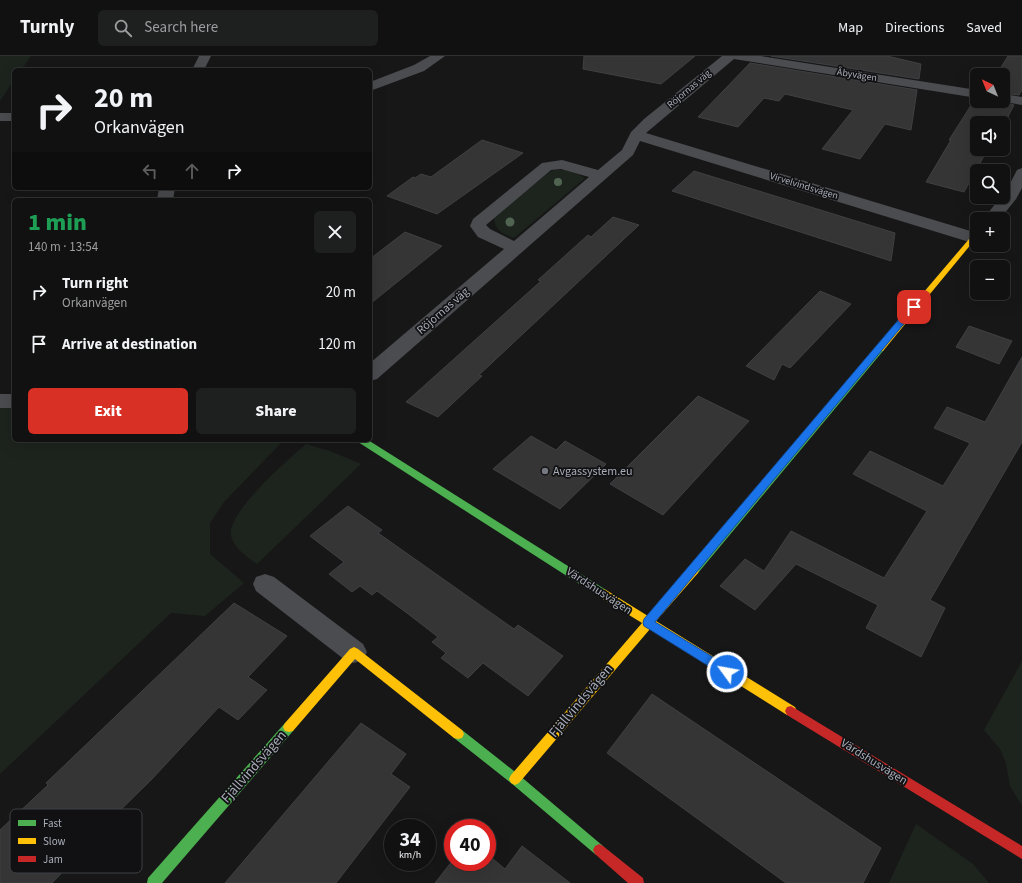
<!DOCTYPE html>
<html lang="en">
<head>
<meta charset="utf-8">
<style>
	:root { --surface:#111; --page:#1e1f1f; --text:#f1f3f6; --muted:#9c9d9f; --line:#303131; --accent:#d93025 }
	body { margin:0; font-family:"Source Sans 3",sans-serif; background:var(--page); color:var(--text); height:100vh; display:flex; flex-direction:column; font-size:15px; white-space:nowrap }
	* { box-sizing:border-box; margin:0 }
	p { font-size:13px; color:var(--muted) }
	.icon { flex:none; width:22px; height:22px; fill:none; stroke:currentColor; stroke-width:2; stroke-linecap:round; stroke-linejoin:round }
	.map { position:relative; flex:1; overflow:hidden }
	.panel { position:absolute; left:12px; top:142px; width:360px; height:244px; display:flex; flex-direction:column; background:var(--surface); border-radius:6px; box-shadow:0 4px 16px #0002,0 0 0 1px var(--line) }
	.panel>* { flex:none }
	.banner { position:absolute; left:12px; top:12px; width:360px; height:122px; border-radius:6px; box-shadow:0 4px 16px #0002,0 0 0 1px var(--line); background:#111; color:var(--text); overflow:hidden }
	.needle { width:26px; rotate:317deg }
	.fabs { position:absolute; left:970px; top:12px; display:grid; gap:8px }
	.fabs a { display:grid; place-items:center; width:40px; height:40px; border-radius:6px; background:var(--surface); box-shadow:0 4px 16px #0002,0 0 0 1px var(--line); font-size:20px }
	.speed { position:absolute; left:384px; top:763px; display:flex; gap:8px; font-size:20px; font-weight:700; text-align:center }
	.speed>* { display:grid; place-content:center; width:52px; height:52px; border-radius:50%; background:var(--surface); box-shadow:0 4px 16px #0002,0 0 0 1px var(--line); line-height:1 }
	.speed small { font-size:10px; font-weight:400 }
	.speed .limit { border:6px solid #d22; background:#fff; color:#111 }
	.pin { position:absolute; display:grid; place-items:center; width:34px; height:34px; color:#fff; margin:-17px; border-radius:8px; box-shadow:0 2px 6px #0006 }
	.me { position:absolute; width:44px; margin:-22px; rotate:302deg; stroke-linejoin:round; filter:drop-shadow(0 0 3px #0008) }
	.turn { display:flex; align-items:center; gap:14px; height:84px; padding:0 16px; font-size:18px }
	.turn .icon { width:52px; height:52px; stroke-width:2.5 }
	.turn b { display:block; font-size:28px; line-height:34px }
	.lanes { display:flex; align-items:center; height:38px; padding:0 16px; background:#0003; justify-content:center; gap:20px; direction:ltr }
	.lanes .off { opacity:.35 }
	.round { display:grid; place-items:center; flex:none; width:42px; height:42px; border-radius:6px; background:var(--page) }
	.summary { display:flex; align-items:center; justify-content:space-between; height:68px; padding:0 16px }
	h1 { font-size:24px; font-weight:800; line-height:30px; color:#1e9e55 }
	.cta { display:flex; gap:8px; margin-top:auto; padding:8px 16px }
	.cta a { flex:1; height:46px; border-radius:6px; background:var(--accent); color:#fff; font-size:16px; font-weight:800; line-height:46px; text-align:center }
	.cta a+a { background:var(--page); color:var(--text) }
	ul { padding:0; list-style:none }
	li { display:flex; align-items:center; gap:12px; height:52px; padding:0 16px }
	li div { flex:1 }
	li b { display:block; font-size:15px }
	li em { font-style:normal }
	header { display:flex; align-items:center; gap:24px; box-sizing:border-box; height:56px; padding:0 20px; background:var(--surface); border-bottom:1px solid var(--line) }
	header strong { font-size:19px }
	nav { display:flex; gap:22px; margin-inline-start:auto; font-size:14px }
	.search { width:280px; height:36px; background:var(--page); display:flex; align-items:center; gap:10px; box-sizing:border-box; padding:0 14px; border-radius:6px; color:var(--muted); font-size:15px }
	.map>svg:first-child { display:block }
</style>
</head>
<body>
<header>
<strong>Turnly</strong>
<div class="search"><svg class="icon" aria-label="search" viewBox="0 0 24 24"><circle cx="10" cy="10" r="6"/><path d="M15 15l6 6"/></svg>Search here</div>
<nav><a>Map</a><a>Directions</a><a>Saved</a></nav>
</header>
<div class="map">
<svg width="1022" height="827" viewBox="0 0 1022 827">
	<rect width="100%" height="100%" fill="#171717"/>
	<g fill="#1d241e">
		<path d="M0,0H31L21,14H14V24L0,45Z"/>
		<path d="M554,114H570L585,122L514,182C502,177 495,175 494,161L548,117Z"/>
		<path d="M0,352H14V384H284L224,446L210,467V498L244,527L205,560L171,557L0,718Z"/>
		<path d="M306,388L330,395L361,408L257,508C248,501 233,492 231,479C228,455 288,404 306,388Z"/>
		<path d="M1022,605V750L1010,730L1006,707L1000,693L984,674Z"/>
		<path d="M916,768L973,808L989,827H889Z"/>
	</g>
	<g fill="#353536" stroke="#3f4043">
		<path d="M584,0H695L661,28L583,13Z"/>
		<path d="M771,0H887L921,8L919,23Z"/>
		<path d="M1008,0H1022V34L1019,39L1003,37V19H991L994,15L998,16Z"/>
		<path d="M750,7L917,34L911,74L885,68L860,103L822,93L853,54L785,38L779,45L764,42L738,71L698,61Z"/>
		<path d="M975,43L977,45H998L1014,49L1003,70V67H977V93H988L964,136L926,126L951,84H949Z"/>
		<path d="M482,84L523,97L437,158L387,140L413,121L415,122L421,118L431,121Z"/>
		<path d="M694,115L895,177L891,205L672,135Z"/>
		<path d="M613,161L639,169L479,319L482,320L438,361L406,346L541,225L538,224L588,179L591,181Z"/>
		<path d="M405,176L442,190L370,248V203Z"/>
		<path d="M820,235L851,248L790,312L782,308L774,324L746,310Z"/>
		<path d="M969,270L1012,285L999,308L956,291Z"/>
		<path d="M1022,301V386L930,544L945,552L921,601L866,572L878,549L796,508L755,554L720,530L745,503L764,515L791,475L884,522L927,455L853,418L870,395L943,430L970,387L934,372L947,351L985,366Z"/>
		<path d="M698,340L749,365L663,459L610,428Z"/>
		<path d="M531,380L556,394L565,385L606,408L560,453L493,413Z"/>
		<path d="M348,450L382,474L378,477L514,573L518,569L563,600L528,640L483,607L468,622L441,602L446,597L432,586L438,581L407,557L377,535L372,539L360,530L352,536L329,518L344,506L310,480Z"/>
		<path d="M234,547L287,580L248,621L267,634L238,664L219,651L152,723L96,778L117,796L98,816L79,799L52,827H0V774L48,729L46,727Z"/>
		<path d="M652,638L881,792L863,827H786L607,697Z"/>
		<path d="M361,667L406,698L391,718L410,731L336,827H225Z"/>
		<path d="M522,790L570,827H435L453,804V806H487V798L505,813Z"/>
	</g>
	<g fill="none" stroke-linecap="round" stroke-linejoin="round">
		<g fill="#4b4c50" fill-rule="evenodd">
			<path d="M199,0H211L204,14H192Z"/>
			<path d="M430,0H445L424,15L370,35V26L414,9Z"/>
			<path d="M722,0H761L977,34V42L734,3L646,77L977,177V185H966L640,85L633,99L377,323L370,325V307L504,193L478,181L470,170L473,163L542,107L562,104L598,114L622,94L631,76L644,63ZM561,113L589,121L514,185L490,173L486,169L551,114Z"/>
			<path d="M1003,38L1022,41V49L999,45H1003Z"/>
			<rect x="0" y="57" width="14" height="8"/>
			<path d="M1022,112V132L1016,143L1000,163H983L1001,141H1003L1017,114Z"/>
			<path d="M159,132H175L173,144H157Z"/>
			<rect x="0" y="338" width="14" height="14"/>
			<path d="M265,518L274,521L363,588L367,596L363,604L354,607L345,604L256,535L253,528L256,521Z"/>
		</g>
		<g fill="#4caf50" fill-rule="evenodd">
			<path d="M880,290L883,291L884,293L883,295L698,517L694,518L690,517L689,514L690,511L877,291Z"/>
			<path d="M357,384H368L606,534L607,537L606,540L602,541L598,540L358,386Z"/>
			<path d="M289,666L293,667L295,671L293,675L162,827H147L148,822L285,667Z"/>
			<path d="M458,673L462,674L519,719L603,790L605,794L603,798L599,800L595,798L511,727L454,682L452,678L454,674Z"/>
		</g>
		<g fill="#ffc107" fill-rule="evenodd">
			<path d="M977,175V181L883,295H877L876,293L877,291L975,176Z"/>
			<path d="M694,510L698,511L699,514L698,517L656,565L795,651L797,655L795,659L791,660L787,659L650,573L519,727L515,729L511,727L509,723L511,719L642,567L598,540L597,537L598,534L602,533L606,534L648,560L690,511Z"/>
			<path d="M354,591L358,593L462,674L464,678L462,682L458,683L454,682L355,603L293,675L289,676L285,675L283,671L285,667L350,593Z"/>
		</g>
		<g fill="#c62828" fill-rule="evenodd">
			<path d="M791,650L1022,790V803L787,659L785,655L787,651Z"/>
			<path d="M599,788L603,790L643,822L644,827H628L595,798L593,794L595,790Z"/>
		</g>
	</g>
	<g fill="#506451">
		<circle cx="558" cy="126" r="4"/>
		<circle cx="510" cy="166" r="4.5"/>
	</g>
	<path fill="#1a73e8" stroke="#114b97" d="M911,249L918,251L655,566L731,612L733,616L731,619L727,621L723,619L644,570L643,567L644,563Z"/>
	<circle fill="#757880" stroke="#111113" stroke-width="1.5" cx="545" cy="415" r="4"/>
	<g text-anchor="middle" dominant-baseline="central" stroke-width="3.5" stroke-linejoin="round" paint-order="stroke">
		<g font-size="10" fill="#a8adb8" stroke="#111113">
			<text transform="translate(857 19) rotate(9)">Åbyvägen</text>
			<text transform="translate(689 33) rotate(-40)">Röjornas väg</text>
			<text transform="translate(804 130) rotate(17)">Virvelvindsvägen</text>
		</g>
		<g font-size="12" fill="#a8adb8" stroke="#111113">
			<text transform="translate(443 255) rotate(-41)">Röjornas väg</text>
			<text transform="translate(599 535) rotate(33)">Värdshusvägen</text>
			<text transform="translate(874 706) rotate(32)">Värdshusvägen</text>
		</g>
		<g font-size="12" fill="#a8adb8" stroke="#111113" text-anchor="start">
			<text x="553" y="415">Avgassystem.eu</text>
		</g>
		<g font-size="14" fill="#a8adb8" stroke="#111113">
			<text transform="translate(581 645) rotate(-50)">Fjällvindsvägen</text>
			<text transform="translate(254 711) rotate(-49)">Fjällvindsvägen</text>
		</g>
	</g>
	<rect x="10" y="753" width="132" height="64" rx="6" fill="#111113" stroke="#3e4045" stroke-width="1"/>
	<rect x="18" y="764" width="18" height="6" fill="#4caf50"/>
	<rect x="18" y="782" width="18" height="6" fill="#ffc107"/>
	<rect x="18" y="800" width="18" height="6" fill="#c62828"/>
	<g font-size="11" fill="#a8adb8">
		<text x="43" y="771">Fast</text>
		<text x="43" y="789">Slow</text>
		<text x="43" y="807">Jam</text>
	</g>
</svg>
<div class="fabs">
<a><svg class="needle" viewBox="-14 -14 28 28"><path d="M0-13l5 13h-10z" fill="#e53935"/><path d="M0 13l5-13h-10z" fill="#9c9d9f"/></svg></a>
<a><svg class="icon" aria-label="sound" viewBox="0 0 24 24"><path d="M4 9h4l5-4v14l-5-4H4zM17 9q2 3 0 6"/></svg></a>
<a><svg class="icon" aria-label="search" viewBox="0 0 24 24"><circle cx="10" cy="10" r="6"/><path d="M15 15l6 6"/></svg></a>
<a>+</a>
<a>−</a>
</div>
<div class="speed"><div>34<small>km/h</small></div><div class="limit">40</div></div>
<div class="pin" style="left:914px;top:251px;background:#d93025"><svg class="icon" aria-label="arrive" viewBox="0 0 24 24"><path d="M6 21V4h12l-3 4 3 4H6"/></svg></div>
<svg class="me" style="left:727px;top:616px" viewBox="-20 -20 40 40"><circle r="17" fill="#1a73e8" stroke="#fff" stroke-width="3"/><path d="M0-11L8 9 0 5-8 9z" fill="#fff"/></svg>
<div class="banner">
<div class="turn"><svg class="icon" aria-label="right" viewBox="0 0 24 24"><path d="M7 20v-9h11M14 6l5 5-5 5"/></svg><div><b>20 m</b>Orkanvägen</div></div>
<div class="lanes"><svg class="icon off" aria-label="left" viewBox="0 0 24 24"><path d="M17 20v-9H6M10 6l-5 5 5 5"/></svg><svg class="icon off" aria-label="ahead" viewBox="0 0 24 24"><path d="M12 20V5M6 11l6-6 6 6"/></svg><svg class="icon" aria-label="right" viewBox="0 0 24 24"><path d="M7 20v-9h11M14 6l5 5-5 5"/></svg></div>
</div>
<section class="panel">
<div class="summary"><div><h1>1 min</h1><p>140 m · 13:54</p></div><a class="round"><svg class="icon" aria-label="close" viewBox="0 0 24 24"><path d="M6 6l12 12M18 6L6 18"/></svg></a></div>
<ul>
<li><svg class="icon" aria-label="right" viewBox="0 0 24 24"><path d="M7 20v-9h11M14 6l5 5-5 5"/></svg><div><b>Turn right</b><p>Orkanvägen</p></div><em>20 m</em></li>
<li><svg class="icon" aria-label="arrive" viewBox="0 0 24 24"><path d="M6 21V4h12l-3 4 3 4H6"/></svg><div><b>Arrive at destination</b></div><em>120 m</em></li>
</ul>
<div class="cta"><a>Exit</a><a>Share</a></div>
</section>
</div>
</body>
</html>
